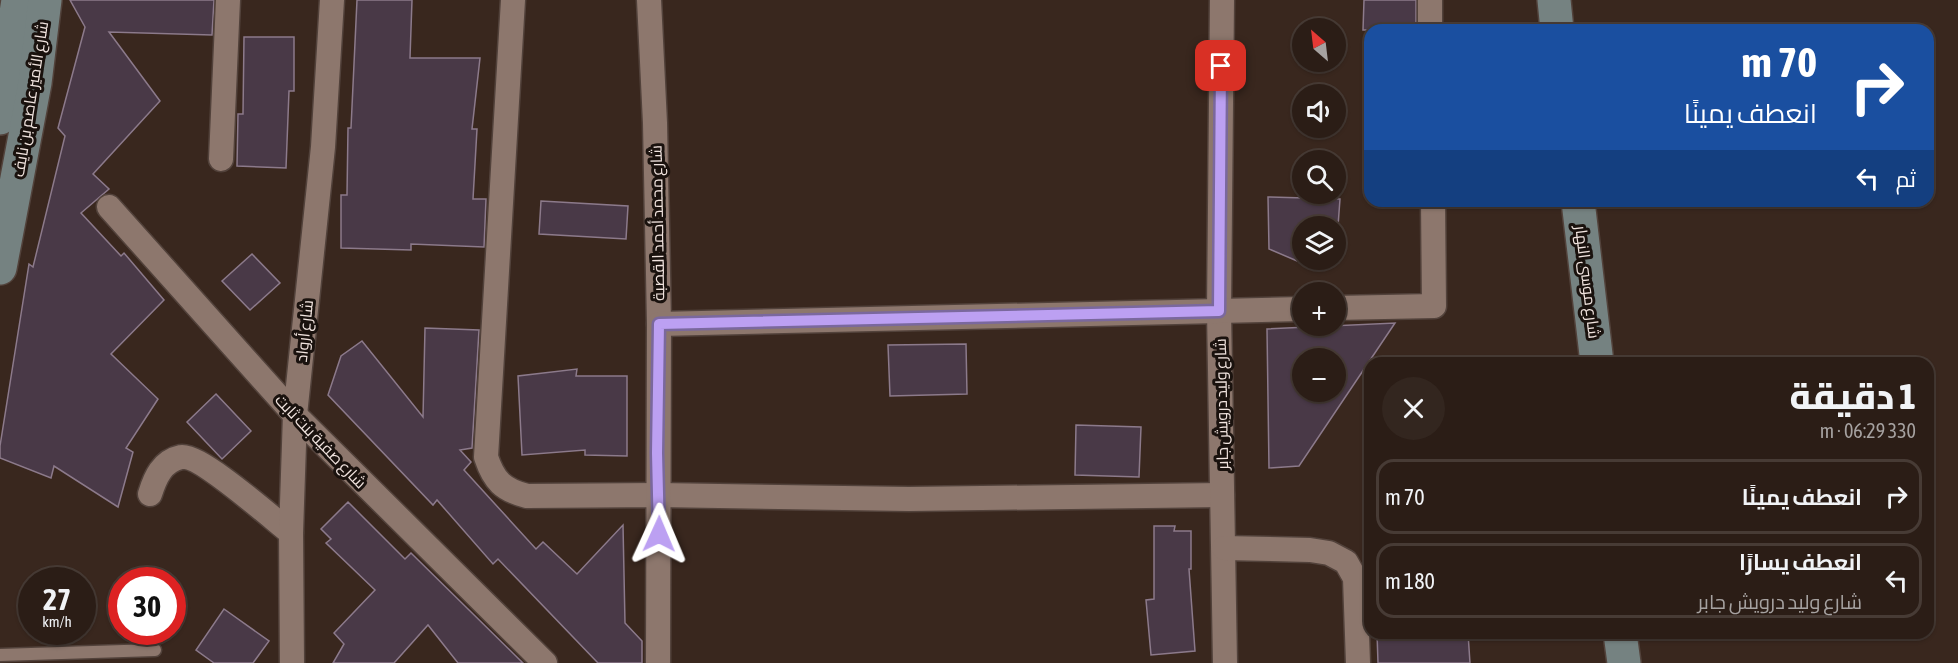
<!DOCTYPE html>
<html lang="ar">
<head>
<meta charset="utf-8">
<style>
	:root { --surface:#2b1d16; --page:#33261f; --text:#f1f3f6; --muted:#a6a2a1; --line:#473b35 }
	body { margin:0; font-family:"Asap Condensed",Cairo,sans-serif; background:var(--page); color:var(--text); direction:rtl; height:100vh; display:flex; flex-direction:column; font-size:22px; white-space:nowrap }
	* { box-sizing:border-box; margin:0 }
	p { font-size:20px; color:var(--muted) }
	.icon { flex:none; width:33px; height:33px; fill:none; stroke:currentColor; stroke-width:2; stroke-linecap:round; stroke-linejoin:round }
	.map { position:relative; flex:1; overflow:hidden; direction:ltr }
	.side { position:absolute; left:1364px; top:357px; width:570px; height:282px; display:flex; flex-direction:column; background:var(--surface); border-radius:18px; box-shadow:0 2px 4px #0004,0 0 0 2px var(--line); direction:rtl }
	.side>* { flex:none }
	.guide { position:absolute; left:1364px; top:24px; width:570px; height:183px; border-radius:18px; box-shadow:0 2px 4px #0004,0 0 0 2px var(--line); direction:rtl; background:#1a4fa0; color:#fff; overflow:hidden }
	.needle { width:39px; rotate:332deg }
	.controls { position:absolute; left:1292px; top:18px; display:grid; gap:12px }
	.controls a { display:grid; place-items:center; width:54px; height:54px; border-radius:50%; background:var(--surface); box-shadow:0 2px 4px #0004,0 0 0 2px var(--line); font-size:30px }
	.speed { position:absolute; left:18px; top:567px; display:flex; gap:12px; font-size:30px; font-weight:700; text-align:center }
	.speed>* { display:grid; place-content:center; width:78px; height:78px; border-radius:50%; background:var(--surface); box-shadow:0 2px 4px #0004,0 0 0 2px var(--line); line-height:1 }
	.speed small { font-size:15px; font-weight:400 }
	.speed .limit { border:9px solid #d22; background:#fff; color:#111 }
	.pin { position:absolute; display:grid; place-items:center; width:51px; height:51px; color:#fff; margin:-26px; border-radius:12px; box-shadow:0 3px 9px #0006 }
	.me { position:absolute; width:66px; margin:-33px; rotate:1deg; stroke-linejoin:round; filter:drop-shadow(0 0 4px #0008) }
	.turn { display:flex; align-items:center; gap:21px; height:126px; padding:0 18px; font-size:27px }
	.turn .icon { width:78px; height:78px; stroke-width:2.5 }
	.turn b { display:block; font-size:42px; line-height:51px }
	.then { display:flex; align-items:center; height:57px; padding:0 18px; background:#0003; gap:12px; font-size:22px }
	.round { display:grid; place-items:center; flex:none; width:63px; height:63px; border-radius:32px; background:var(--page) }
	.headline { display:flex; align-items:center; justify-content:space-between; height:102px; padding:0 18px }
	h1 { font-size:36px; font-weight:800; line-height:45px }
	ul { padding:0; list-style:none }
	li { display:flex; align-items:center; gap:18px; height:75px; margin:0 12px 9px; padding:0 6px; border:3px solid var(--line); border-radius:18px }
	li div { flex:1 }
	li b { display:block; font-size:22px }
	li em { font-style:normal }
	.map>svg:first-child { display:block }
</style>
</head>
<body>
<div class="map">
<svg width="1958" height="663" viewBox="0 0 1958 663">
	<rect width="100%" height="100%" fill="#39271e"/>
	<g fill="#493947" stroke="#8c7a8b" stroke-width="1.5" fill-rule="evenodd">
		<path d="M70,0H214L212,35L109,32L160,101L93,174L109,189L81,213L121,256L124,253L164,300L111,354L158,399L126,448L133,452L118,507L54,466L51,478L0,458V446L29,264L33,267L65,136L58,128L85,27Z"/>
		<path d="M357,0H412L410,58H480L472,129H477L473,199H486L484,247L411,244V250L341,248V195H347L348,128H351Z"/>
		<path d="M1364,0H1416V30H1363Z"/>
		<path d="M244,37H294V91H289L286,168L237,166L238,114H243Z"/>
		<path d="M1268,197L1340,199L1338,226H1302V263L1269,249Z"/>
		<path d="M541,201L628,206L626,239L539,234Z"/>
		<path d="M252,254L280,283L250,310L222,281Z"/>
		<path d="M1395,323L1299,466L1269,468L1267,329ZM1302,358H1335V392H1302Z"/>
		<path d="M425,328L479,330L472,448L460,450L471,462L464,470L536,549L543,542L577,574L623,525L625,623L642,641V663H598L498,559L493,564L437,500L433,505L328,395L341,356L362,341L423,417Z"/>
		<path d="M966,344L967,394L890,396L888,345Z"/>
		<path d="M577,369L576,376H627V456L585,455V450L522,455L518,376Z"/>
		<path d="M216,394L251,431L222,459L187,422Z"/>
		<path d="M1076,425L1141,427L1139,477L1075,475Z"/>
		<path d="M348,502L405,559L411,553L523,663H458L428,625L394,663H333L344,644L334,633L375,590L326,543L331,539L321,529Z"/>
		<path d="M1154,526H1175L1174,531H1191V569H1189L1195,651L1151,655L1146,600L1154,599Z"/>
		<path d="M224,609L269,641L253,663H214L196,650Z"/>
		<path d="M1377,633H1468L1470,663H1378Z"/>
	</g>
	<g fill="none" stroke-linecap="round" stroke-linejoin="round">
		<defs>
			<path id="lane" d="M0,655L155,650"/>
			<g id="street">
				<path d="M513,0L486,457C494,481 503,490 527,496L659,495L909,499L1222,495"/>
				<path d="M649,0L655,123L659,324L658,663"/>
				<path d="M1222,0L1219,311L1225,663"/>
				<path d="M1430,0V30"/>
				<path d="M221,159L228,0"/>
				<path d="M109,207L295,415L545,663"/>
				<path d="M1335,308L1434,306L1433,201"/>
				<path d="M659,324L1302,309"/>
				<path d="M150,494C155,478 162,461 181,457C200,454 273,519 291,533"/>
				<path d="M1224,548L1310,550L1329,553L1346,562L1355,578L1358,663"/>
				<path d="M292,663L291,533L295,415L323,147L332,0"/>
			</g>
			<g id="secondary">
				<path d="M1554,0L1557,30"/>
				<path d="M0,118L18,0"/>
				<path d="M1578,201L1597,363"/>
				<path d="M0,268L35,83L45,0"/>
				<path d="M1620,633L1624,663"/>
			</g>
		</defs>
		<use href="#lane" stroke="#52423b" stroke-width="15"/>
		<use href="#street" stroke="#52423b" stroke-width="27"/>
		<use href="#secondary" stroke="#52423b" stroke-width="36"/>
		<use href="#lane" stroke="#8d776d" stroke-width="12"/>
		<use href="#street" stroke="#8d776d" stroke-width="24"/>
		<use href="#secondary" stroke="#758281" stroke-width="33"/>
	</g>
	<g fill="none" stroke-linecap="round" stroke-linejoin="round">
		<defs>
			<path id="route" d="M659,534L657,453L659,324L1219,311L1221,66"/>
		</defs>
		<use href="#route" stroke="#7a689d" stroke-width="15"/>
		<use href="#route" stroke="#bca0f2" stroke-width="10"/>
	</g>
	<g text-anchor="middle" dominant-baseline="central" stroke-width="6" stroke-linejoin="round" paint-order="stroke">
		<g font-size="16" fill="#f0e3de" stroke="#1a120e">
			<text transform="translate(30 99) rotate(-81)">شارع الأمير عاصم بن نايف</text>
			<text transform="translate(657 223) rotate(-91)">شارع محمد أحمد القصبة</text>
			<text transform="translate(1588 282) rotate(83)">شارع موسى النهار</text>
			<text transform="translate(304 331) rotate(-84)">شارع أرواد</text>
			<text transform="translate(1221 404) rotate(-91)">شارع وليد درويش جابر</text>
			<text transform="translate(321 441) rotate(46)">شارع صفية بنت ثابت</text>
		</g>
	</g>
</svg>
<div class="controls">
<a><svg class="needle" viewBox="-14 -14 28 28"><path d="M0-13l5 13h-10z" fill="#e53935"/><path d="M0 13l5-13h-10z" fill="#a6a2a1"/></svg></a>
<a><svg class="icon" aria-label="sound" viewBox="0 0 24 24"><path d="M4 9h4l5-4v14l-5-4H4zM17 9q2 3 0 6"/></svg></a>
<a><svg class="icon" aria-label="search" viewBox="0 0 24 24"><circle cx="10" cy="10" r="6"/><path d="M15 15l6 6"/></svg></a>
<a><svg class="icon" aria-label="layers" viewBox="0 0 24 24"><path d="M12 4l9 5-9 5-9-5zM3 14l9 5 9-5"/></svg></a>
<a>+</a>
<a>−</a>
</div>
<div class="speed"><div>27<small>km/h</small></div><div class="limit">30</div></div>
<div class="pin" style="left:1221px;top:66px;background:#d93025"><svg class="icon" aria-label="arrive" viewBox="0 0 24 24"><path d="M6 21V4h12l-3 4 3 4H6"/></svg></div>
<svg class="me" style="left:659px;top:534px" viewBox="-20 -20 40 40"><path d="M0-17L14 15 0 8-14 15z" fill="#bca0f2" stroke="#fff" stroke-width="4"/></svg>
<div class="guide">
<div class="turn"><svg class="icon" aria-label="right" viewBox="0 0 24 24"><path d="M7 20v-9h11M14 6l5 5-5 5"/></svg><div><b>70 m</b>انعطف يمينًا</div></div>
<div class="then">ثم<svg class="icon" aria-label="left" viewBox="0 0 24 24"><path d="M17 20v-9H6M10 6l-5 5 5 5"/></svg></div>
</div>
<section class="side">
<div class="headline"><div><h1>1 دقيقة</h1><p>330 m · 06:29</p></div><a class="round"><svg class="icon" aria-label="close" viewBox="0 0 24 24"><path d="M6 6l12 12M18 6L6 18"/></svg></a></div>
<ul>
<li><svg class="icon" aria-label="right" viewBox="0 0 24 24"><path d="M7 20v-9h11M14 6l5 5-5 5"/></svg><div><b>انعطف يمينًا</b></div><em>70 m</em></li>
<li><svg class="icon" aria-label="left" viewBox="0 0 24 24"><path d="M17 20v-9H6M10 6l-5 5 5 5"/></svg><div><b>انعطف يسارًا</b><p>شارع وليد درويش جابر</p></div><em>180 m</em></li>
</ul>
</section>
</div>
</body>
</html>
